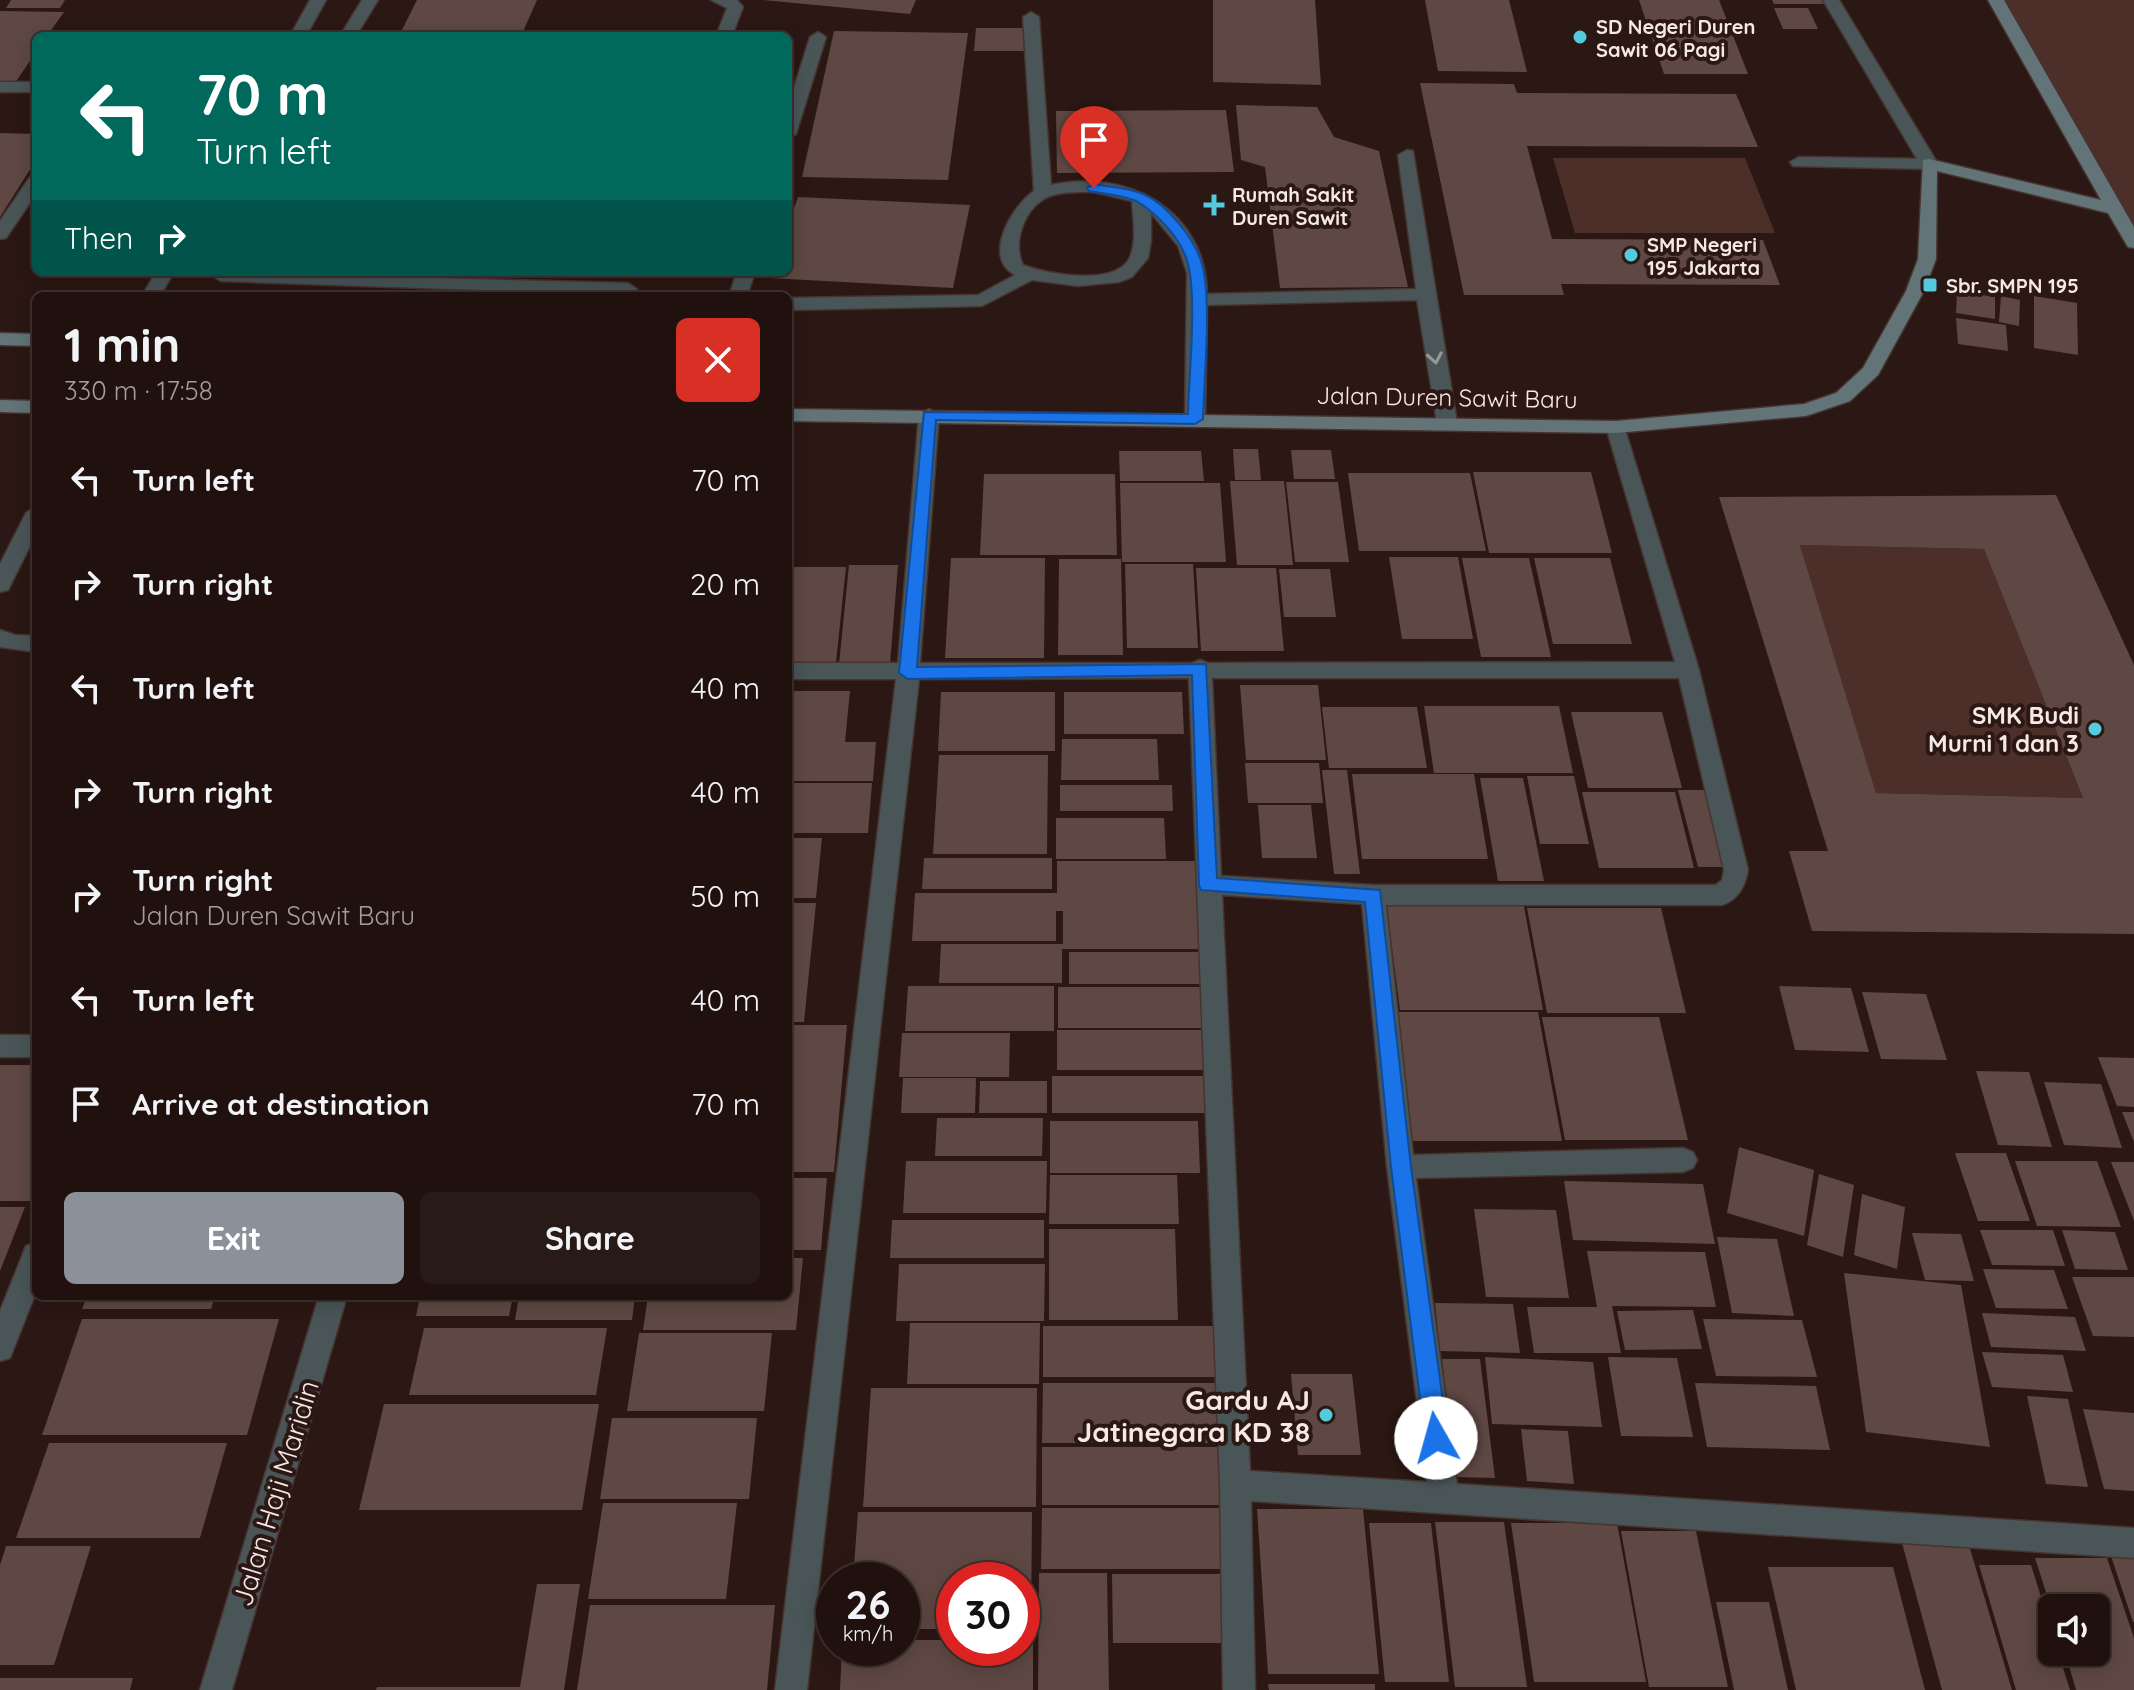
<!DOCTYPE html>
<html lang="en">
<head>
<meta charset="utf-8">
<style>
	:root { --surface:#20110e; --page:#281a17; --text:#f1f3f6; --muted:#a29d9e; --line:#3d312e; --accent:#8c9099 }
	body { margin:0; font-family:Quicksand,sans-serif; background:var(--page); color:var(--text); height:100vh; display:flex; flex-direction:column; font-size:30px; white-space:nowrap }
	* { box-sizing:border-box; margin:0 }
	p { font-size:26px; color:var(--muted) }
	.icon { flex:none; width:44px; height:44px; fill:none; stroke:currentColor; stroke-width:2; stroke-linecap:round; stroke-linejoin:round }
	.map { position:relative; flex:1; overflow:hidden }
	.details { position:absolute; left:32px; top:292px; width:760px; height:1008px; display:flex; flex-direction:column; background:var(--surface); border-radius:12px; box-shadow:0 4px 20px #0003,0 0 0 2px var(--line) }
	.details>* { flex:none }
	.banner { position:absolute; left:32px; top:32px; width:760px; height:244px; border-radius:12px; box-shadow:0 4px 20px #0003,0 0 0 2px var(--line); background:#00695c; color:#fff; overflow:hidden }
	.buttons { position:absolute; left:2038px; top:1594px; display:grid; gap:16px }
	.buttons a { display:grid; place-items:center; width:72px; height:72px; border-radius:12px; background:var(--surface); box-shadow:0 4px 20px #0003,0 0 0 2px var(--line); font-size:40px }
	.speed { position:absolute; left:816px; top:1562px; display:flex; gap:16px; font-size:40px; font-weight:700; text-align:center }
	.speed>* { display:grid; place-content:center; width:104px; height:104px; border-radius:50%; background:var(--surface); box-shadow:0 4px 20px #0003,0 0 0 2px var(--line); line-height:1 }
	.speed small { font-size:20px; font-weight:400 }
	.speed .limit { border:12px solid #d22; background:#fff; color:#111 }
	.pin { position:absolute; display:grid; place-items:center; width:68px; height:68px; color:#fff; margin:-82px -34px; border-radius:50% 50% 50% 0; rotate:-45deg; box-shadow:0 0 8px #0007 }
	.pin .icon { rotate:45deg }
	.me { position:absolute; width:88px; margin:-44px; rotate:353deg; stroke-linejoin:round; filter:drop-shadow(0 0 6px #0008) }
	.turn { display:flex; align-items:center; gap:28px; height:168px; padding:0 32px; font-size:36px }
	.turn .icon { width:104px; height:104px; stroke-width:2.5 }
	.turn b { display:block; font-size:56px; line-height:68px }
	.then { display:flex; align-items:center; height:76px; padding:0 32px; background:#0003; gap:16px; font-size:30px }
	.round { display:grid; place-items:center; flex:none; width:84px; height:84px; border-radius:12px; background:var(--page) }
	.head { display:flex; align-items:center; justify-content:space-between; height:136px; padding:0 32px }
	h1 { font-size:48px; font-weight:700; line-height:60px }
	.action { display:flex; gap:16px; margin-top:auto; padding:16px 32px }
	.action a { flex:1; height:92px; border-radius:12px; background:var(--accent); color:#fff; font-size:32px; font-weight:700; line-height:92px; text-align:center }
	.action a+a { background:var(--page); color:var(--text) }
	ul { padding:0; list-style:none }
	li { display:flex; align-items:center; gap:24px; height:104px; padding:0 32px }
	li div { flex:1 }
	li b { display:block; font-size:30px }
	li em { font-style:normal }
	.map>svg:first-child { display:block }
</style>
</head>
<body>
<div class="map">
<svg width="2134" height="1690" viewBox="0 0 2134 1690">
	<rect width="100%" height="100%" fill="#2b1713"/>
	<g fill="#4c2f28">
		<path d="M1999,0H2134V243Z"/>
		<path d="M1553,158H1745L1775,233H1575Z"/>
		<path d="M1800,545L1984,549L2083,798L1876,793Z"/>
	</g>
	<g fill="#5f4843" fill-rule="evenodd">
		<path d="M11,0H65L60,8H6Z"/>
		<path d="M417,0H537L521,36H399Z"/>
		<path d="M763,0H916L910,14Z"/>
		<path d="M1213,0H1315L1321,85L1213,82Z"/>
		<path d="M1425,0H1509L1527,72L1438,71Z"/>
		<path d="M1639,0H1719L1748,74H1664Z"/>
		<path d="M1772,0H1824L1826,4H1774Z"/>
		<path d="M1774,8H1808L1818,29H1783Z"/>
		<path d="M0,11L64,12L47,36H36V52L15,83H0Z"/>
		<path d="M976,28H1029L1028,51H974Z"/>
		<path d="M834,31L968,33L948,180L802,177Z"/>
		<path d="M1420,83L1514,84L1517,93L1736,94L1758,147L1527,146L1552,239L1763,240L1780,285L1561,284L1564,295H1464Z"/>
		<path d="M1236,105L1317,107L1334,137L1379,151L1408,287L1280,288L1265,167L1241,160Z"/>
		<path d="M1226,110L1234,172L1057,173L1056,111Z"/>
		<path d="M0,133L36,134V160L0,217Z"/>
		<path d="M798,197L970,205L953,288L769,278L771,272H788V225Z"/>
		<path d="M1957,291L1995,297V319L1956,313Z"/>
		<path d="M2001,296L2020,300L2019,326L1999,322Z"/>
		<path d="M2034,296L2077,303L2078,355L2034,348Z"/>
		<path d="M1956,318L2006,325L2008,351L1958,344Z"/>
		<path d="M1233,449H1258L1261,480H1235Z"/>
		<path d="M1291,450H1331L1335,479H1294Z"/>
		<path d="M1119,451H1201L1204,481H1120Z"/>
		<path d="M1473,472H1591L1612,553H1489Z"/>
		<path d="M1348,473H1470L1486,551H1359Z"/>
		<path d="M984,474H1115L1117,555H980Z"/>
		<path d="M1230,481H1284L1293,565H1237Z"/>
		<path d="M1286,482H1338L1349,562H1295Z"/>
		<path d="M1120,483H1220L1226,562H1122Z"/>
		<path d="M2056,495L2134,665V934L1812,931L1789,851H1828L1719,497ZM1800,545L1984,549L2083,798L1876,793Z"/>
		<path d="M1389,557H1458L1473,639H1402Z"/>
		<path d="M951,558H1045L1044,658H945Z"/>
		<path d="M1462,558H1529L1551,657H1481Z"/>
		<path d="M1534,558H1610L1632,644H1553Z"/>
		<path d="M1059,559H1121L1123,655H1058Z"/>
		<path d="M1125,564H1193L1198,648H1127Z"/>
		<path d="M849,565H898L890,664H839Z"/>
		<path d="M793,567H846L836,662H788V604Z"/>
		<path d="M1196,568H1276L1284,651H1201Z"/>
		<path d="M1279,569H1330L1336,617H1284Z"/>
		<path d="M1240,685H1318L1326,760H1246Z"/>
		<path d="M788,691H850L845,742H876L873,781H788Z"/>
		<path d="M941,692H1055V751H938Z"/>
		<path d="M1064,692H1182L1184,734H1064Z"/>
		<path d="M1424,706H1559L1573,773H1434Z"/>
		<path d="M1322,707H1417L1427,768H1329Z"/>
		<path d="M1571,712H1662L1682,788H1588Z"/>
		<path d="M1062,739H1157L1159,780H1061Z"/>
		<path d="M939,755H1048L1047,854H933Z"/>
		<path d="M1245,763H1319L1323,803H1248Z"/>
		<path d="M1322,770H1347L1360,874H1334Z"/>
		<path d="M1352,774H1474L1488,859H1362Z"/>
		<path d="M1527,776H1574L1589,844H1540Z"/>
		<path d="M1480,778H1523L1544,881H1498Z"/>
		<path d="M788,783H872L868,833H788Z"/>
		<path d="M1060,785H1172L1173,811H1060Z"/>
		<path d="M1678,790H1707L1728,867H1698Z"/>
		<path d="M1582,792H1675L1694,868H1599Z"/>
		<path d="M1258,805H1311L1317,858H1262Z"/>
		<path d="M1056,818H1164L1166,859H1056Z"/>
		<path d="M788,838H822L816,898H788Z"/>
		<path d="M924,858H1052V889H922Z"/>
		<path d="M1057,861H1201L1206,949H1062V983H939L941,944H1063V911H1056V941H912L915,893H1057Z"/>
		<path d="M1386,901H1523L1543,1010H1400Z"/>
		<path d="M788,903H816L804,1022H788Z"/>
		<path d="M1527,908H1661L1686,1013H1547Z"/>
		<path d="M1069,952H1207L1209,984H1069Z"/>
		<path d="M908,986H1054V1031H905Z"/>
		<path d="M1779,986L1851,988L1869,1052L1795,1050Z"/>
		<path d="M1058,987H1205L1207,1028H1058Z"/>
		<path d="M1862,992L1926,994L1947,1060L1881,1059Z"/>
		<path d="M1389,1012H1538L1562,1141H1405Z"/>
		<path d="M1542,1017H1659L1688,1140H1565Z"/>
		<path d="M788,1025H847L834,1172H788Z"/>
		<path d="M1057,1030H1202L1204,1070H1057Z"/>
		<path d="M902,1033H1010L1009,1077H899Z"/>
		<path d="M2098,1057L2134,1058V1107L2117,1106Z"/>
		<rect x="0" y="1065" width="36" height="136"/>
		<path d="M1976,1071L2029,1072L2052,1147L1998,1145Z"/>
		<path d="M1052,1076H1206L1208,1113H1052Z"/>
		<path d="M903,1078H976L975,1113H901Z"/>
		<path d="M980,1081H1047V1113H979Z"/>
		<path d="M2044,1082L2101,1084L2122,1148L2064,1145Z"/>
		<path d="M2122,1112H2134V1142Z"/>
		<path d="M937,1118H1043L1042,1156H935Z"/>
		<path d="M1050,1121H1198L1200,1173H1050Z"/>
		<path d="M1739,1147L1814,1170L1804,1236L1727,1213Z"/>
		<path d="M1955,1153H2006L2030,1221H1978Z"/>
		<path d="M906,1161H1047L1046,1213H903Z"/>
		<path d="M2015,1161H2097L2121,1227L2037,1226Z"/>
		<path d="M2111,1162H2134V1221Z"/>
		<path d="M1819,1174L1854,1185L1843,1257L1807,1245Z"/>
		<path d="M1050,1175H1177L1179,1224H1049Z"/>
		<path d="M788,1178H827L821,1250H788Z"/>
		<path d="M1564,1181L1703,1184L1715,1244L1573,1240Z"/>
		<path d="M1862,1194L1905,1207L1897,1269L1854,1255Z"/>
		<path d="M0,1207H25L0,1271Z"/>
		<path d="M1474,1209L1556,1210L1569,1298L1486,1297Z"/>
		<path d="M892,1220H1044V1258H890Z"/>
		<path d="M1049,1229H1175L1178,1320H1049Z"/>
		<path d="M1980,1230H2053L2065,1266L1992,1265Z"/>
		<path d="M2062,1230L2115,1232L2128,1270L2075,1269Z"/>
		<path d="M1912,1233L1961,1234L1974,1281L1925,1280Z"/>
		<path d="M1717,1237L1777,1239L1794,1316L1732,1313Z"/>
		<path d="M1587,1251L1705,1252L1716,1307L1612,1306L1621,1353H1534L1527,1307H1597Z"/>
		<path d="M788,1258H803L796,1330H643L648,1296H788Z"/>
		<path d="M899,1264H1045L1044,1321H896Z"/>
		<path d="M1983,1269L2054,1270L2068,1309L1996,1308Z"/>
		<path d="M1844,1273L1961,1285L1990,1447L1866,1432Z"/>
		<path d="M2072,1277H2134V1337L2093,1336Z"/>
		<path d="M87,1296H215L211,1309H82Z"/>
		<path d="M420,1296H513L509,1316H416Z"/>
		<path d="M519,1296H635L632,1320H515Z"/>
		<path d="M1435,1303L1513,1304L1520,1353L1440,1351Z"/>
		<path d="M1693,1310L1702,1349L1625,1350L1617,1311Z"/>
		<path d="M1982,1313L2075,1317L2086,1351L1991,1347Z"/>
		<path d="M82,1319H279L247,1435H42Z"/>
		<path d="M1703,1319L1802,1320L1817,1377L1716,1376Z"/>
		<path d="M910,1323H1040L1039,1384H907Z"/>
		<path d="M1043,1326H1225L1227,1377H1043Z"/>
		<path d="M424,1328H607L596,1395H409Z"/>
		<path d="M639,1333H772L764,1411H627Z"/>
		<path d="M1982,1352L2063,1355L2073,1392L1992,1387Z"/>
		<path d="M1485,1357L1593,1362L1602,1427L1492,1424Z"/>
		<path d="M1608,1357L1677,1358L1693,1437L1621,1436Z"/>
		<path d="M1442,1359H1480L1495,1478L1456,1477Z"/>
		<path d="M1291,1374H1352L1361,1455H1298Z"/>
		<path d="M1043,1383H1225L1229,1443H1042Z"/>
		<path d="M1695,1383L1816,1386L1830,1450L1707,1447Z"/>
		<path d="M871,1388H1037L1036,1507H863Z"/>
		<path d="M2027,1396L2068,1399L2088,1487L2046,1484Z"/>
		<path d="M384,1404H599L582,1510H359Z"/>
		<path d="M2083,1409L2134,1413V1491L2104,1489Z"/>
		<path d="M612,1418H757L749,1499H600Z"/>
		<path d="M1521,1429L1568,1431L1574,1484L1527,1481Z"/>
		<path d="M49,1443H227L200,1538H16Z"/>
		<path d="M1042,1447H1225L1228,1505H1042Z"/>
		<path d="M603,1503H737L726,1599H588Z"/>
		<path d="M1042,1508H1223L1226,1569H1041Z"/>
		<path d="M1257,1509H1363L1379,1674H1268Z"/>
		<path d="M858,1512H1032L1031,1629H1022V1580H954V1629H902V1580H853Z"/>
		<path d="M1435,1522H1504L1527,1687H1455Z"/>
		<path d="M1369,1523H1431L1449,1682H1385Z"/>
		<path d="M1511,1523H1617L1646,1682H1534Z"/>
		<path d="M1621,1531H1696L1728,1687H1649Z"/>
		<path d="M1899,1532H1965L2012,1690H1942Z"/>
		<path d="M6,1546H91L54,1665H0V1565Z"/>
		<path d="M2109,1550H2134V1622H2133Z"/>
		<path d="M2035,1558H2107L2134,1638V1690H2076L2065,1652H2096V1608H2051Z"/>
		<path d="M1979,1565H2031L2052,1632V1652H2058L2070,1690H2016Z"/>
		<path d="M1768,1567H1893L1925,1690H1796Z"/>
		<path d="M1039,1573H1107L1109,1690H1038Z"/>
		<path d="M1112,1574H1228L1232,1643H1113Z"/>
		<path d="M537,1584H580L564,1690H376L377,1687H520Z"/>
		<path d="M1716,1602H1769L1788,1690H1734Z"/>
		<path d="M590,1605H775L767,1690H577Z"/>
		<path d="M902,1640H954V1648H1022V1640H1033V1690H840L842,1648H902Z"/>
		<path d="M0,1678H133L130,1690H0Z"/>
		<path d="M1268,1684H1375V1690H1269Z"/>
	</g>
	<g fill="none" stroke-linecap="round" stroke-linejoin="round">
		<defs>
			<g id="lane">
				<path d="M362,0H378L356,36H340Z"/>
				<path d="M711,0H737L743,7L732,36H716L727,8Z"/>
				<path d="M1031,12L1039,17L1051,185C1127,168 1206,210 1207,294L1416,289L1398,155L1407,150L1413,151L1457,423L1454,427L1447,429L1437,423L1417,300L1207,305L1205,419L1202,423H1188L1185,419L1187,273L1178,246L1151,213V241L1148,258L1132,277L1119,282L1078,286L1032,280L982,306L788,310V298L978,295L1015,275C981,257 1013,205 1034,191L1023,17ZM1094,192L1132,201C1133,219 1137,240 1130,257C1117,287 1046,274 1023,265C1012,241 1025,206 1050,196C1064,191 1080,192 1094,192Z"/>
				<path d="M818,32L826,37L796,134L788,139V107L810,37Z"/>
				<path d="M1799,157L1929,159L1938,164L1929,169L1793,166L1790,162Z"/>
				<path d="M36,176V194L6,238L0,239V221L30,177Z"/>
				<path d="M205,272L628,283L637,289L628,295L221,281Z"/>
				<path d="M737,272H755L747,296H729Z"/>
			</g>
			<g id="street">
				<path d="M310,0H326L306,36H290Z"/>
				<path d="M1823,0H1839L1938,164L1935,168L1929,169L1920,164Z"/>
				<rect x="0" y="82" width="36" height="10"/>
				<path d="M156,272H174L160,296H142Z"/>
				<path d="M929,409L939,415L920,663H1192L1200,660L1208,663L1675,662L1606,427L1616,421L1623,423L1699,670L1748,870C1745,886 1739,899 1722,905H1386L1413,1155L1683,1148L1693,1152L1697,1160L1693,1168L1683,1172L1416,1178L1457,1484L2134,1528V1558L1251,1501L1255,1690H1223L1220,1485L1189,678L919,679L807,1690H775L896,679H788V663H898L919,415ZM1212,678H1679L1724,870L1722,880L1716,885H1373L1221,876ZM1222,895L1362,904L1387,1167L1427,1482L1250,1471Z"/>
				<path d="M36,506V534L8,590L0,592V564L26,513Z"/>
				<path d="M0,630L15,635L36,636V652L0,647Z"/>
				<rect x="0" y="1035" width="36" height="22"/>
				<path d="M36,1242V1292L10,1358L0,1361V1311L26,1246Z"/>
				<path d="M319,1296H347L232,1690H200Z"/>
			</g>
			<g id="secondary">
				<path d="M1988,0H2004L2134,227V248L2128,247L2108,213L1937,171L1936,259L1924,291L1878,375L1850,401L1806,416L1616,433L788,421V409L1616,421L1804,404L1836,393L1863,368L1906,291L1918,259L1923,160L1929,159L2101,200Z"/>
				<path d="M0,333L36,334V346L0,345Z"/>
				<path d="M0,400L36,401V413L0,412Z"/>
			</g>
		</defs>
		<use href="#lane" stroke="#473430" stroke-width="3"/>
		<use href="#street" stroke="#473430" stroke-width="3"/>
		<use href="#secondary" stroke="#473430" stroke-width="3"/>
		<use href="#lane" fill="#495557" fill-rule="evenodd"/>
		<use href="#street" fill="#495557" fill-rule="evenodd"/>
		<use href="#secondary" fill="#627478" fill-rule="evenodd"/>
	</g>
	<defs><path id="oneway-chevron" d="M-2-3.5L2.5 0L-2 3.5" fill="none" stroke-width="1.6" stroke-linecap="round" stroke-linejoin="round" transform="scale(2)"/></defs>
	<use stroke="#979797" href="#oneway-chevron" transform="translate(1435 358) rotate(80)"/>
	<path fill="#1a73e8" stroke="#114b97" stroke-width="2" d="M1094,184C1110,187 1128,188 1143,194C1167,204 1195,239 1202,264C1212,299 1204,379 1203,419L1195,424L936,420L917,667L1206,664L1217,878L1380,890L1411,1167L1448,1438L1444,1446L1436,1449L1428,1446L1425,1438L1391,1167L1365,902L1201,890L1199,885L1192,675L908,679L899,673L924,412L1188,414C1189,375 1197,299 1188,264C1182,240 1159,215 1138,202C1125,195 1104,194 1089,191L1087,188Z"/>
	<g fill="#55cadf" stroke="#2b1713" stroke-width="3">
		<circle cx="1580" cy="37" r="8"/>
		<path d="M1210 193h8v8h8v8h-8v8h-8v-8h-8v-8h8z"/>
		<circle cx="1631" cy="255" r="8"/>
		<rect x="1922" y="277" width="16" height="16" rx="4"/>
		<circle cx="2095" cy="729" r="8"/>
		<circle cx="1326" cy="1415" r="8"/>
	</g>
	<g text-anchor="middle" dominant-baseline="central" stroke-width="8" stroke-linejoin="round" paint-order="stroke">
		<g font-size="20" font-weight="bold" fill="#f6e8e5" stroke="#2b1713" text-anchor="start">
			<text x="1596" y="26">SD Negeri Duren<tspan x="1596" dy="23">Sawit 06 Pagi</tspan></text>
			<text x="1232" y="194">Rumah Sakit<tspan x="1232" dy="23">Duren Sawit</tspan></text>
			<text x="1647" y="244">SMP Negeri<tspan x="1647" dy="23">195 Jakarta</tspan></text>
			<text x="1946" y="285">Sbr. SMPN 195</text>
		</g>
		<g font-size="24" fill="#f6e8e5" stroke="#2b1713">
			<text transform="translate(1447 397) rotate(1)">Jalan Duren Sawit Baru</text>
		</g>
		<g font-size="24" font-weight="bold" fill="#f6e8e5" stroke="#2b1713" text-anchor="end">
			<text x="2079" y="715">SMK Budi<tspan x="2079" dy="28">Murni 1 dan 3</tspan></text>
		</g>
		<g font-size="28" font-weight="bold" fill="#f6e8e5" stroke="#2b1713" text-anchor="end">
			<text x="1310" y="1399">Gardu AJ<tspan x="1310" dy="32">Jatinegara KD 38</tspan></text>
		</g>
		<g font-size="28" fill="#f6e8e5" stroke="#2b1713">
			<text transform="translate(275 1493) rotate(-73)">Jalan Haji Maridin</text>
		</g>
	</g>
</svg>
<div class="buttons">
<a><svg class="icon" aria-label="sound" viewBox="0 0 24 24"><path d="M4 9h4l5-4v14l-5-4H4zM17 9q2 3 0 6"/></svg></a>
</div>
<div class="speed"><div>26<small>km/h</small></div><div class="limit">30</div></div>
<div class="pin" style="left:1094px;top:188px;background:#d93025"><svg class="icon" aria-label="arrive" viewBox="0 0 24 24"><path d="M6 21V4h12l-3 4 3 4H6"/></svg></div>
<svg class="me" style="left:1436px;top:1438px" viewBox="-20 -20 40 40"><circle r="19" fill="#fff"/><path d="M0-13L10 11 0 6-10 11z" fill="#1a73e8"/></svg>
<div class="banner">
<div class="turn"><svg class="icon" aria-label="left" viewBox="0 0 24 24"><path d="M17 20v-9H6M10 6l-5 5 5 5"/></svg><div><b>70 m</b>Turn left</div></div>
<div class="then">Then<svg class="icon" aria-label="right" viewBox="0 0 24 24"><path d="M7 20v-9h11M14 6l5 5-5 5"/></svg></div>
</div>
<section class="details">
<div class="head"><div><h1>1 min</h1><p>330 m · 17:58</p></div><a class="round" style="background:#d93025;color:#fff"><svg class="icon" aria-label="close" viewBox="0 0 24 24"><path d="M6 6l12 12M18 6L6 18"/></svg></a></div>
<ul>
<li><svg class="icon" aria-label="left" viewBox="0 0 24 24"><path d="M17 20v-9H6M10 6l-5 5 5 5"/></svg><div><b>Turn left</b></div><em>70 m</em></li>
<li><svg class="icon" aria-label="right" viewBox="0 0 24 24"><path d="M7 20v-9h11M14 6l5 5-5 5"/></svg><div><b>Turn right</b></div><em>20 m</em></li>
<li><svg class="icon" aria-label="left" viewBox="0 0 24 24"><path d="M17 20v-9H6M10 6l-5 5 5 5"/></svg><div><b>Turn left</b></div><em>40 m</em></li>
<li><svg class="icon" aria-label="right" viewBox="0 0 24 24"><path d="M7 20v-9h11M14 6l5 5-5 5"/></svg><div><b>Turn right</b></div><em>40 m</em></li>
<li><svg class="icon" aria-label="right" viewBox="0 0 24 24"><path d="M7 20v-9h11M14 6l5 5-5 5"/></svg><div><b>Turn right</b><p>Jalan Duren Sawit Baru</p></div><em>50 m</em></li>
<li><svg class="icon" aria-label="left" viewBox="0 0 24 24"><path d="M17 20v-9H6M10 6l-5 5 5 5"/></svg><div><b>Turn left</b></div><em>40 m</em></li>
<li><svg class="icon" aria-label="arrive" viewBox="0 0 24 24"><path d="M6 21V4h12l-3 4 3 4H6"/></svg><div><b>Arrive at destination</b></div><em>70 m</em></li>
</ul>
<div class="action"><a>Exit</a><a>Share</a></div>
</section>
</div>
</body>
</html>
